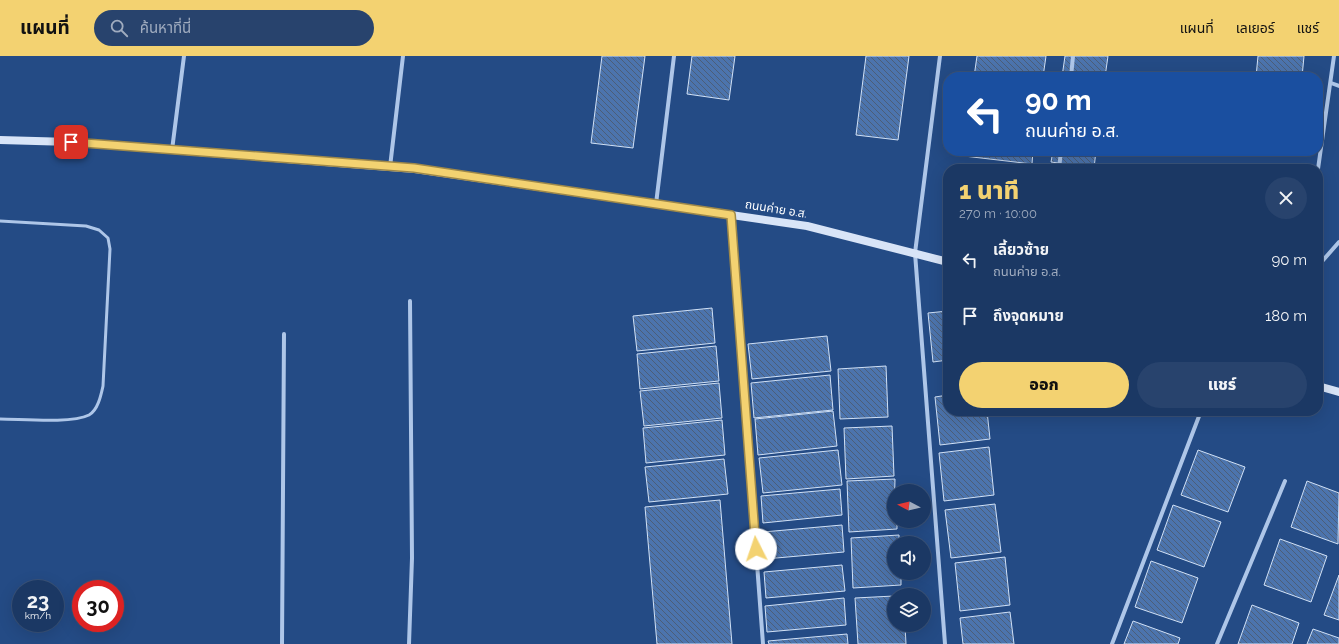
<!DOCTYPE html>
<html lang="th">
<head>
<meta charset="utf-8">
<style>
	:root { --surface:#1b3864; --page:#28436d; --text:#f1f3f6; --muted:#a0acbf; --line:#395278; --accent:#f3d271 }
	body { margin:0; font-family:Raleway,"Noto Sans Thai",sans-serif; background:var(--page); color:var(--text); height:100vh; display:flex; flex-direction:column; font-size:15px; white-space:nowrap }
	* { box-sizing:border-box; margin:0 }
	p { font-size:13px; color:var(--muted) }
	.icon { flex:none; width:22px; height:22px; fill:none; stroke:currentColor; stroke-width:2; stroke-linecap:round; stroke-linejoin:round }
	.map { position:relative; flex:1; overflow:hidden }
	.side { position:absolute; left:943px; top:108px; width:380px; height:252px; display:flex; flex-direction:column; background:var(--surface); border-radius:16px; box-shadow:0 4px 16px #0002,0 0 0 1px var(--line) }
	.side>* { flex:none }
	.top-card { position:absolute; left:943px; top:16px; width:380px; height:84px; border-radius:16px; box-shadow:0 4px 16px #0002,0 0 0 1px var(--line); background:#1a4fa0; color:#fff; overflow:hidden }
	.needle { width:26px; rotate:277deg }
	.controls { position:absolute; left:887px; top:428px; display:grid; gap:8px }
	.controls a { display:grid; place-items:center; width:44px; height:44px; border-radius:50%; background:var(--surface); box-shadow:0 4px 16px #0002,0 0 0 1px var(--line); font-size:20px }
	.speed { position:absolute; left:12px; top:524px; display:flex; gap:8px; font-size:20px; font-weight:700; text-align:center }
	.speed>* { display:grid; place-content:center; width:52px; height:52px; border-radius:50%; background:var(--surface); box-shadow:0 4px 16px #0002,0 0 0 1px var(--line); line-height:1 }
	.speed small { font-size:10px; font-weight:400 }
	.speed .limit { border:6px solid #d22; background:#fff; color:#111 }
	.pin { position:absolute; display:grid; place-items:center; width:34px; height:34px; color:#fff; margin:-17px; border-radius:8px; box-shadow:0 2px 6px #0006 }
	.me { position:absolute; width:44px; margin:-22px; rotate:356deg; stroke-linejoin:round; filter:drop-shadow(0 0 3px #0008) }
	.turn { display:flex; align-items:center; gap:14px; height:84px; padding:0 16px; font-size:18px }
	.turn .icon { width:52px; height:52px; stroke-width:2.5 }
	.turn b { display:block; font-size:28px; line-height:34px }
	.round { display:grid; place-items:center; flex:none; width:42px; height:42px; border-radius:21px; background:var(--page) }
	.headline { display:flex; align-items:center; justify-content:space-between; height:68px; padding:0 16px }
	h1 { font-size:24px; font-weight:800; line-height:30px; color:var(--accent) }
	.action { display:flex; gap:8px; margin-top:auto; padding:8px 16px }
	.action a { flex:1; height:46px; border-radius:24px; background:var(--accent); color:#111; font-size:16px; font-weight:800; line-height:46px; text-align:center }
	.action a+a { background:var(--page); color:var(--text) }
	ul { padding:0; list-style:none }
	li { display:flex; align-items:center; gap:12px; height:56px; padding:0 16px }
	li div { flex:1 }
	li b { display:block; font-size:15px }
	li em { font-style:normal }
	header { display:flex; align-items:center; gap:24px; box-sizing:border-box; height:56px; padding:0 20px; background:var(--accent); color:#111 }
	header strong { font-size:19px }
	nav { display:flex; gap:22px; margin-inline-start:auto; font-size:14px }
	.search { width:280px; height:36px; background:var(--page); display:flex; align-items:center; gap:10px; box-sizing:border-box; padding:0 14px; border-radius:22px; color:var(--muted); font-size:15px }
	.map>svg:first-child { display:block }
</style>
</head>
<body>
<header>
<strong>แผนที่</strong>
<div class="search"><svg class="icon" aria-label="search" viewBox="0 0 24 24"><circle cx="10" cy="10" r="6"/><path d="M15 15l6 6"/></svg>ค้นหาที่นี่</div>
<nav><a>แผนที่</a><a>เลเยอร์</a><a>แชร์</a></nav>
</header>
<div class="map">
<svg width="1339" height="588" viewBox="0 0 1339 588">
	<defs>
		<pattern id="building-back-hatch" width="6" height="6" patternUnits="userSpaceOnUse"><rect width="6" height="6" fill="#4c74ad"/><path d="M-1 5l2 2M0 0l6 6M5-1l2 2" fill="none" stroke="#4c5e78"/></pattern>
	</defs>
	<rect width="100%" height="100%" fill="#244b85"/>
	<g fill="url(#building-back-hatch)" stroke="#d1e1f6">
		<path d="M602,0H645L633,92L591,87Z"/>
		<path d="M692,0H735L729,44L687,38Z"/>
		<path d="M866,0H909L898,84L856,79Z"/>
		<path d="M977,0H1046L1043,21H974Z"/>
		<path d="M1065,0H1108L1105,21H1062Z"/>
		<path d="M1258,0H1304L1302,21H1256Z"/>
		<path d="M965,95H1033L1032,108L964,100Z"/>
		<path d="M1053,95H1096L1094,112L1051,106Z"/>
		<path d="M712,252L715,287L637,295L633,260Z"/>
		<path d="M948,255V304L933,306L928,257Z"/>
		<path d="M827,280L831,315L752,323L748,288Z"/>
		<path d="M716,290L719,325L640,333L637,298Z"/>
		<path d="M886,310L888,361L840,363L838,313Z"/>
		<path d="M830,319L833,354L754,362L751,327Z"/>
		<path d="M719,327L722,362L644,370L640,335Z"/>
		<path d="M948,339V355H987L990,383L940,389L935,341Z"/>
		<path d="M833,355L837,390L758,399L755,363Z"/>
		<path d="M722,364L725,399L646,407L643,372Z"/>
		<path d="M892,370L894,420L846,423L844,372Z"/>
		<path d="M989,391L994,439L944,445L939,397Z"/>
		<path d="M838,394L842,429L763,437L759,402Z"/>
		<path d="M1198,394L1245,411L1228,456L1181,439Z"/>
		<path d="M724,403L728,438L649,446L645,411Z"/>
		<path d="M895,423L894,465H897V473L849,476L847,425Z"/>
		<path d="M1307,425L1339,437L1338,488L1291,471Z"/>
		<path d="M840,433L842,459L763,467L761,440Z"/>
		<path d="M720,444L732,588H657L645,451Z"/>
		<path d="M995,448L1001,496L951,502L945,454Z"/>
		<path d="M1173,449L1221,466L1204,511L1157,494Z"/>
		<path d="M842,469L844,496L765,503L763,476Z"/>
		<path d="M899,479V487H894V517H901V529L853,532L851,482Z"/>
		<path d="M1280,483L1327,500L1311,546L1264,529Z"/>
		<path d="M1005,501L1010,549L960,555L955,507Z"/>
		<path d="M1151,505L1198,522L1182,567L1135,551Z"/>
		<path d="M842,509L845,535L766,542L764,516Z"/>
		<path d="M1339,519V564L1324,559Z"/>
		<path d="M894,540V569H905L906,588H858L855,542Z"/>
		<path d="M844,542L846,569L767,576L765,550Z"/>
		<path d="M1252,549L1299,567L1292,588H1238Z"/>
		<path d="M1010,556L1014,588H963L960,562Z"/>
		<path d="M1133,565L1180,582L1178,588H1124Z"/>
		<path d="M1313,573L1339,582V588H1307Z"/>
		<path d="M847,578L848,588H769L768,585Z"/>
	</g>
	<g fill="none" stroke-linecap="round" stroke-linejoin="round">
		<path stroke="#aec6e8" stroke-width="3" d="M0,165L86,170L99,174L108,182L110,193L103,330C101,339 98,354 89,359C71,368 21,363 0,363"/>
		<g stroke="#aec6e8" stroke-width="4">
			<path d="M940,0L915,197L945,588"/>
			<path d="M1071,21L1073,0"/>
			<path d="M1331,27L1339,30"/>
			<path d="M172,94L184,0"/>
			<path d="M390,111L403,0"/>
			<path d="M1059,113L1061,95"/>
			<path d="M1318,113L1334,0"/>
			<path d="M656,148L674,0"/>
			<path d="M731,159L763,588"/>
			<path d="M1318,210L1339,186"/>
			<path d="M282,588L284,278"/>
			<path d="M409,588L412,502L410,245"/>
			<path d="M1112,588L1201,355"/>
			<path d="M1217,588L1285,425"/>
		</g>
		<g stroke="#d8e4f7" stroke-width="8">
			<path d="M0,84L71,86L415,113L807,170L948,206"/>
			<path d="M1318,330L1339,336"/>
		</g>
	</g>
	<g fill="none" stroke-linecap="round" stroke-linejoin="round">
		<defs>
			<path id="route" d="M71,86L414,112L731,159L756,493"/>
		</defs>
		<use href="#route" stroke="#9e8849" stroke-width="10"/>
		<use href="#route" stroke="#f3d271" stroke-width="7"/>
	</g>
	<g text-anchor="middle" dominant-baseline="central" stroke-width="4" stroke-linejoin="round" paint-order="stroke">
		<g font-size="12" fill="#fff" stroke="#244b85">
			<text transform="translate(776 153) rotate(9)">ถนนค่าย อ.ส.</text>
		</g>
	</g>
</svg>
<div class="controls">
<a><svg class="needle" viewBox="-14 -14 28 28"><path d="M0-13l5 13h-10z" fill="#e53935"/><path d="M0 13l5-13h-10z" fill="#a0acbf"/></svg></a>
<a><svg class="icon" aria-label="sound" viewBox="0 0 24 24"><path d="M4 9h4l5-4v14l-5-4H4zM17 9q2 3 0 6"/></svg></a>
<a><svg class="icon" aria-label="layers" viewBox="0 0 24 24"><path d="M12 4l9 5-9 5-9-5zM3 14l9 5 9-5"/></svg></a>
</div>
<div class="speed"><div>23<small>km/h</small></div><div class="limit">30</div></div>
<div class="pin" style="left:71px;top:86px;background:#d93025"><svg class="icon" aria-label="arrive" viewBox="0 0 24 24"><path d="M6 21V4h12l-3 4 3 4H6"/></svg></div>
<svg class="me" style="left:756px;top:493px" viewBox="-20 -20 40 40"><circle r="19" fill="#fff"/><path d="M0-13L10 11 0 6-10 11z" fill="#f3d271"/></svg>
<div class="top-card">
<div class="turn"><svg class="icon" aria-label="left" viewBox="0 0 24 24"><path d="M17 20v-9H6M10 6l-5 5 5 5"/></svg><div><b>90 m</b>ถนนค่าย อ.ส.</div></div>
</div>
<section class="side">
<div class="headline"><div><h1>1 นาที</h1><p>270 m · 10:00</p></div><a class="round"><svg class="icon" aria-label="close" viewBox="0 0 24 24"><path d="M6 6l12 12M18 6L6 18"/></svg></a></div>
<ul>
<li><svg class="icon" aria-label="left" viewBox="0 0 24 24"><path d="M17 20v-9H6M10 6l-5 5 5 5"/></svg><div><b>เลี้ยวซ้าย</b><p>ถนนค่าย อ.ส.</p></div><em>90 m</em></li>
<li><svg class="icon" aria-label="arrive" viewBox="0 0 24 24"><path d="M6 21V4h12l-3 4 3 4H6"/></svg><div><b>ถึงจุดหมาย</b></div><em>180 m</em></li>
</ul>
<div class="action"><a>ออก</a><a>แชร์</a></div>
</section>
</div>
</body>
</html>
